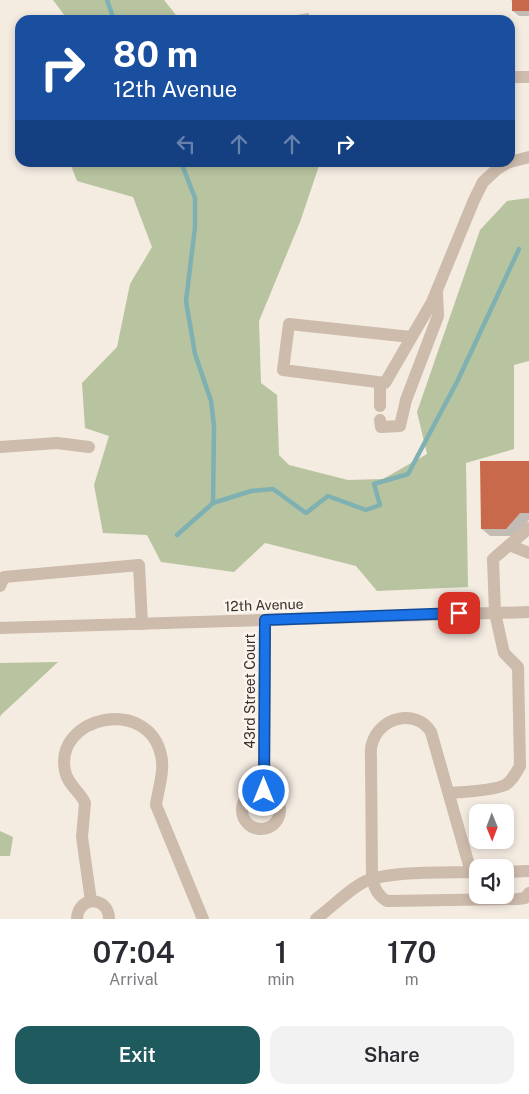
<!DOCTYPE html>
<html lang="en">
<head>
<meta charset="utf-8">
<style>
	:root { --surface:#fff; --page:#f2f2f3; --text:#2b2b33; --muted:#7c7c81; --accent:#1f5a5e }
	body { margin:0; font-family:"Public Sans",sans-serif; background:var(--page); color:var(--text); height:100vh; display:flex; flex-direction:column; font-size:19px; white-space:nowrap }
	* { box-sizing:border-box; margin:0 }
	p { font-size:16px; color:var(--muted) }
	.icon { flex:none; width:28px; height:28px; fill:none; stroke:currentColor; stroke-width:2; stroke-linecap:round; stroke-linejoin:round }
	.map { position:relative; height:919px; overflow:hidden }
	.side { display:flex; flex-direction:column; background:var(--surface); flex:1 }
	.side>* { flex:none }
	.top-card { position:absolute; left:15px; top:15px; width:500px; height:152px; border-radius:15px; box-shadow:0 2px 8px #0003; background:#1a4fa0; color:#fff; overflow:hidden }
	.needle { width:32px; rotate:179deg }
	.fabs { position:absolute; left:469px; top:804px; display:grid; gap:10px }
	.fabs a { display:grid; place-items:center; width:45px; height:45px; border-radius:10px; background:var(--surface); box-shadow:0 2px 8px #0003; font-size:25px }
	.pin { position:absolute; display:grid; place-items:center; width:42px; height:42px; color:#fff; margin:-21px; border-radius:10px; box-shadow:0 2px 8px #0006 }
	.me { position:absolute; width:55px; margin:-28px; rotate:0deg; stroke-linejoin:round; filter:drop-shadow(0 0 4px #0008) }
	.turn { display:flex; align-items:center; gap:18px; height:105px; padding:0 15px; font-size:22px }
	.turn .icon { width:65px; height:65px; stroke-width:2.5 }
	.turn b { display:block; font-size:35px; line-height:42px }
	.lanes { display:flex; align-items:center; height:48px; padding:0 15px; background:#0003; justify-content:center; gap:25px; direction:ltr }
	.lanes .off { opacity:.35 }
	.eta { display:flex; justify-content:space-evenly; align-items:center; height:85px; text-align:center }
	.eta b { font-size:30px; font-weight:600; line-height:35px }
	.cta { display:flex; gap:10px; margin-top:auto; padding:10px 15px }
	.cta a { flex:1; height:58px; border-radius:15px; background:var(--accent); color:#fff; font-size:20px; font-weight:600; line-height:58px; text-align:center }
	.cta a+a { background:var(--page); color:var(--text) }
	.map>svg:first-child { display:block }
</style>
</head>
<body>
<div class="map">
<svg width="529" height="919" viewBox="0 0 529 919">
	<rect width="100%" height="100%" fill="#f4ebe1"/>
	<g fill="#b8c4a0">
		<path d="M53,0H164L180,20H68Z"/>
		<path d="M309,13V20H271L273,19Z"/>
		<path d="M463,16H487L493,20H463Z"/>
		<path d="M70,163H320L300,222L259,321L261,383L277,395L279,455L289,465L348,480L383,479L427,454L417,412L480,230L507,201L529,198V361L514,365V449L466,463L468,587L377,591L356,566L265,543L234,572L161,562L147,535L103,533L94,485L109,436L85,428L82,383L117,347L130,284L152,247L133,197L77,181Z"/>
		<path d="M58,662L1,715L0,717V663Z"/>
		<path d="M0,831L13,837L10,856H0Z"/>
	</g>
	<g fill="#0003">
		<path d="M511,0H529V16H519L513,11V2Z"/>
		<path d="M529,462V520L514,536H490L482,529Z"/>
	</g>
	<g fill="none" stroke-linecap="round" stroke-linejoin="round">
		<g stroke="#7fb0b2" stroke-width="4.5">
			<path d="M107,0L114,20"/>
			<path d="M213,503L251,491L273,489L306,513L328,496L366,510L380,505L374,484L408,474L458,380L519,249"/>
			<path d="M177,535L213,503L214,426L211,401L195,354L186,301L195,227V198L181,162"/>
		</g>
	</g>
	<g fill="#c8694b">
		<rect x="512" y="0" width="17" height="11"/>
		<path d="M480,461H529V513H520L506,529H481Z"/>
	</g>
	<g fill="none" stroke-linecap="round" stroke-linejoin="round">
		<g stroke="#cdbbac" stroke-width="12">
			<path d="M510,77H529"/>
			<path d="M510,162L529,157"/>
			<path d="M411,337L289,324L283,370L385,383L432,302L474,200L483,182L497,169L509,162"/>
			<path d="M380,406V383"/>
			<path d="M380,420L381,427L400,426L406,400L438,316L437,293"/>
			<path d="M0,447L57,443L89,447"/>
			<path d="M509,545L529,553"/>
			<path d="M0,586L4,577L139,565L142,624"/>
			<path d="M0,628L529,612"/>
			<circle cx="261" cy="810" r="19"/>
			<path d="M264,791L265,620"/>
			<path d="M449,793C462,792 493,791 505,785C512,781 516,773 520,766L518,667L504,653L495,613L493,559L529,528"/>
			<path d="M471,872L431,732C416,708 379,717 372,744C370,749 371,755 371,760L372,879C375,889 378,896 387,901L518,899L525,898L529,893"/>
			<path d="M505,872L529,871"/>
			<path d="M91,901L82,837L85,803C80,791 68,786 65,771C54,716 148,696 161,755C165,771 158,789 156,805L203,919"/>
			<path d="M77,919C78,895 109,896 109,919"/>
			<path d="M316,919C332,907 345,893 362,883C386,870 448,873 478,872"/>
		</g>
	</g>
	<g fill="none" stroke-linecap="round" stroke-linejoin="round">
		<defs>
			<path id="route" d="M264,791L265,620L459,613"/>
		</defs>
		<use href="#route" stroke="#114b97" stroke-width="12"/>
		<use href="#route" stroke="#1a73e8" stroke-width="9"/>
	</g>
	<g text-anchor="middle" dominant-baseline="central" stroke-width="5" stroke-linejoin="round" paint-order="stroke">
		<g font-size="14" fill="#3b302b" stroke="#fbf5ee">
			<text transform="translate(264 605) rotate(-2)">12th Avenue</text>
			<text transform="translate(250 691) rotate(-90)">43rd Street Court</text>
		</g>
	</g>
</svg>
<div class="fabs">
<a><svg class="needle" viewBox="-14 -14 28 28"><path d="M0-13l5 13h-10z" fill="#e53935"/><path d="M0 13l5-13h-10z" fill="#7c7c81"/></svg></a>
<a><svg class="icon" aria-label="sound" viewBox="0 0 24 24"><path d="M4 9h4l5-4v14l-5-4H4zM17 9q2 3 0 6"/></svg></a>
</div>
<div class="pin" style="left:459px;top:613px;background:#d93025"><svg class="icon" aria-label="arrive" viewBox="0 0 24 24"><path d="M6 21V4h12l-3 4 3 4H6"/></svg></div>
<svg class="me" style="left:264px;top:791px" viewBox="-20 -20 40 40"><circle r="17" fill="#1a73e8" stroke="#fff" stroke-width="3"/><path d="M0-11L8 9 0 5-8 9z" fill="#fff"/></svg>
<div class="top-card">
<div class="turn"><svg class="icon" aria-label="right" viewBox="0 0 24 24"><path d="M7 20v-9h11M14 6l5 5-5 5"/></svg><div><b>80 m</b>12th Avenue</div></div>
<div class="lanes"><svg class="icon off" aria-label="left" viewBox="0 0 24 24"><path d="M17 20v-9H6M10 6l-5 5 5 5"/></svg><svg class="icon off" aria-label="ahead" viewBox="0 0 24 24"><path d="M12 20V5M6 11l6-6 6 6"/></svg><svg class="icon off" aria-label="ahead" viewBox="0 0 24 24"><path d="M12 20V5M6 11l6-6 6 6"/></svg><svg class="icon" aria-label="right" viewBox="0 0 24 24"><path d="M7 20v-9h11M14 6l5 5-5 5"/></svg></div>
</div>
</div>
<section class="side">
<div class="eta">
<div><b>07:04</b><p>Arrival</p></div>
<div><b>1</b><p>min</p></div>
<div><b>170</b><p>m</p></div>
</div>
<div class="cta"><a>Exit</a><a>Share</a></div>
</section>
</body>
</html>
